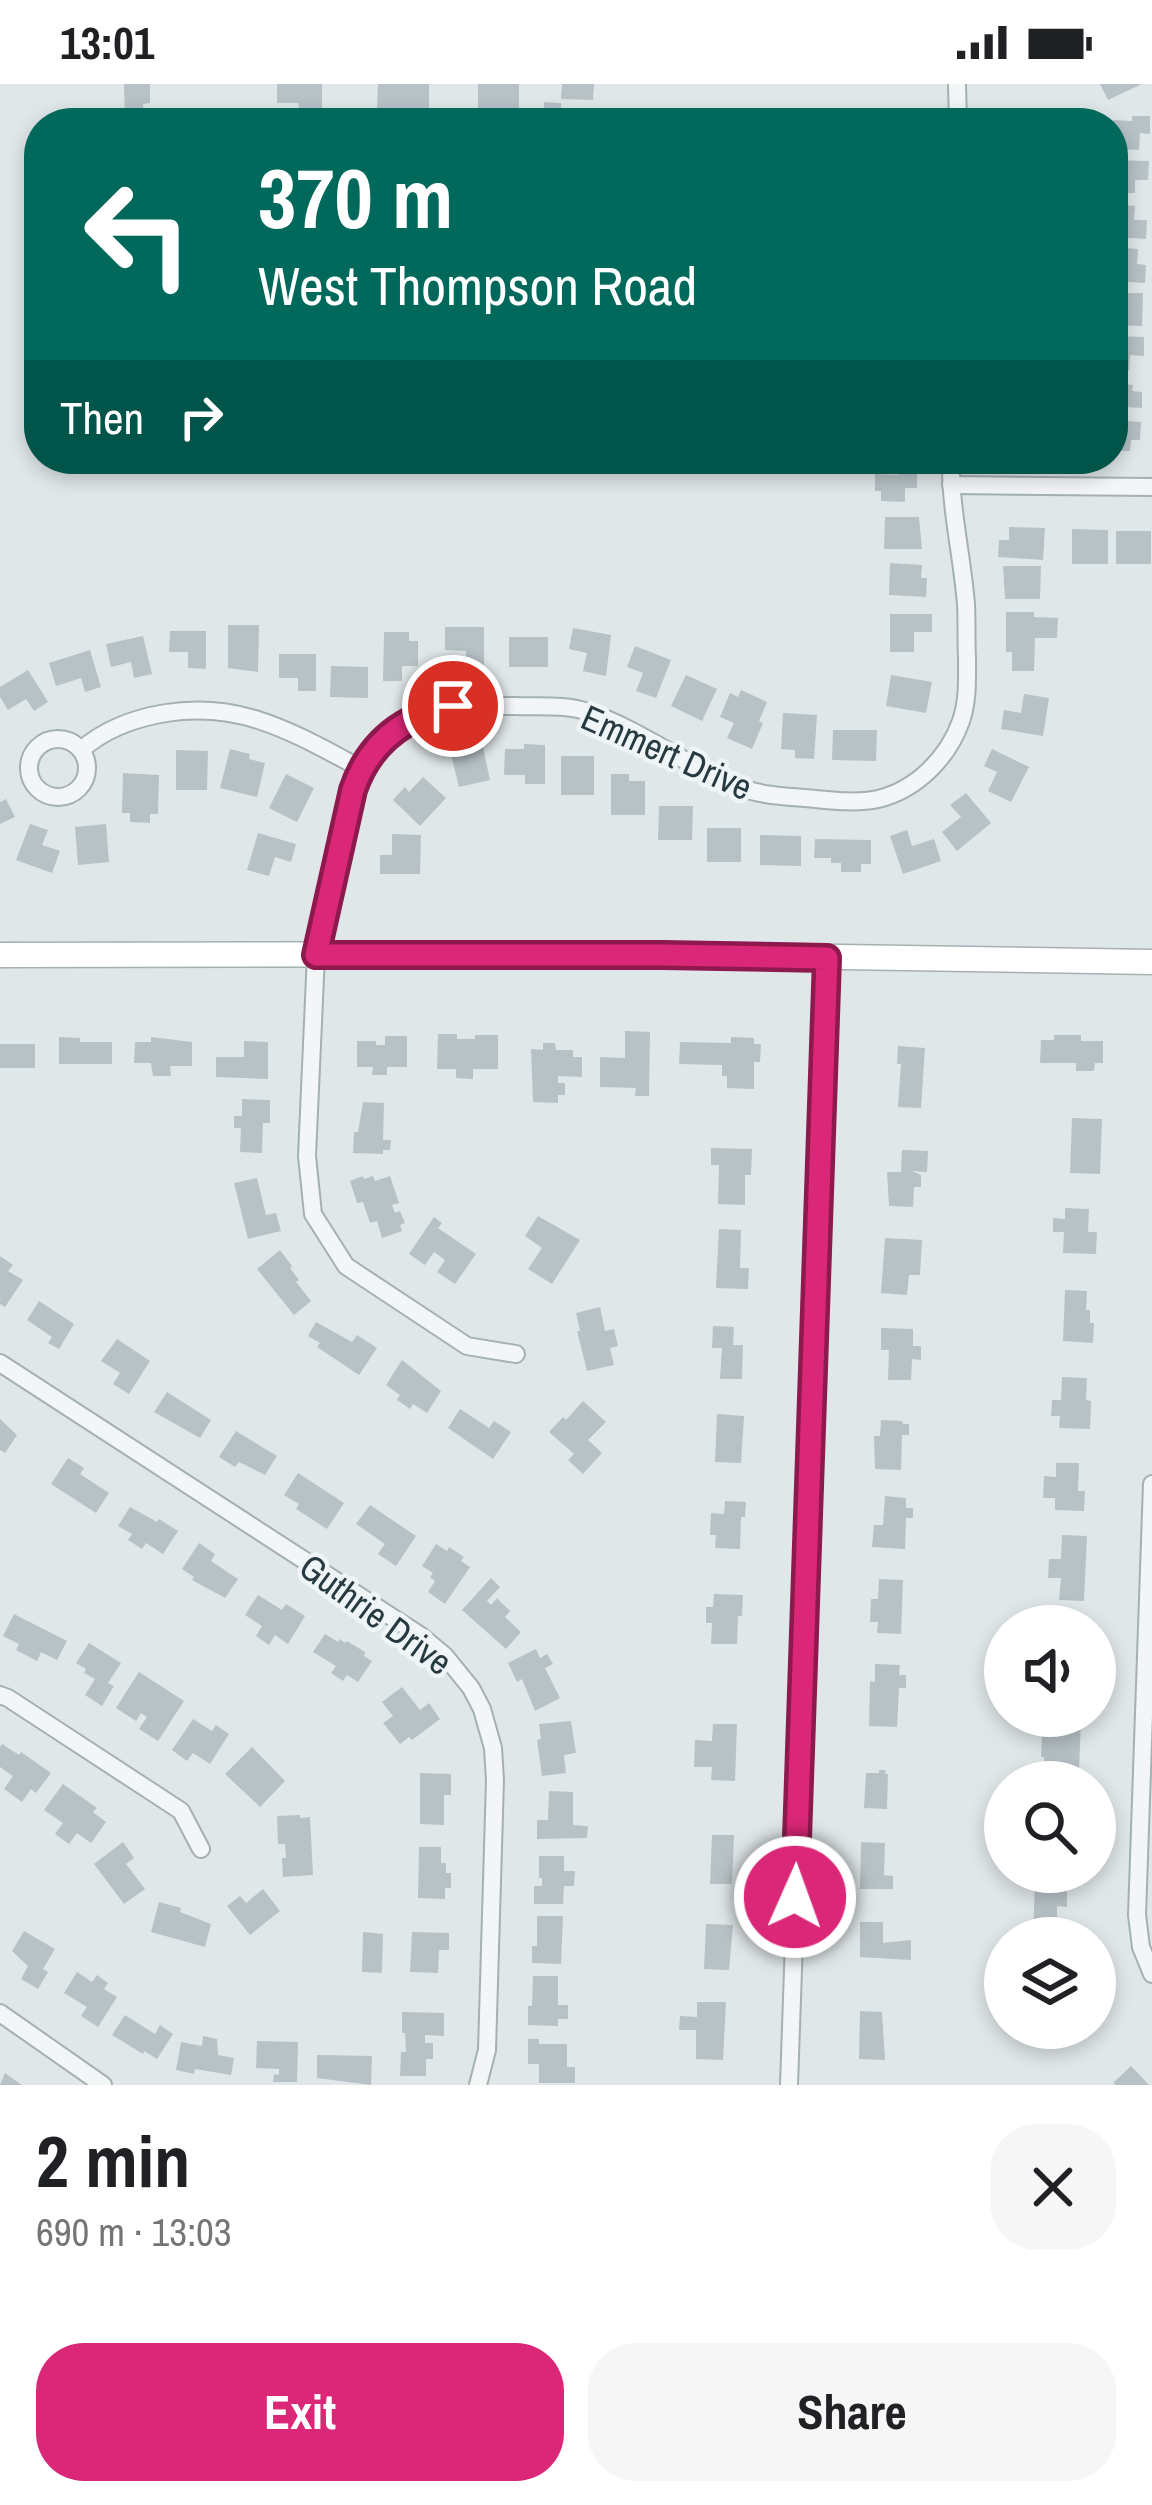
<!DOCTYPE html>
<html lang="en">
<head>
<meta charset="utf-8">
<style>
	:root { --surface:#fff; --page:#f6f6f6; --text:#202124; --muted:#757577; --accent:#db2777 }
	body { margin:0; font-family:"Archivo Narrow",sans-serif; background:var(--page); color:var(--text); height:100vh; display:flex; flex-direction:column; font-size:45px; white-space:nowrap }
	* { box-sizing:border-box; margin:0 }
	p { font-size:39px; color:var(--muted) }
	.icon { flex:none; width:66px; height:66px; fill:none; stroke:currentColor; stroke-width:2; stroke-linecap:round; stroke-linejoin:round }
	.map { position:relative; height:2001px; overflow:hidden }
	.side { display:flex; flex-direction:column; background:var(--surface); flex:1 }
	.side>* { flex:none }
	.hud { position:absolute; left:24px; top:24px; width:1104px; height:366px; border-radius:48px; box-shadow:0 6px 18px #0003; background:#00695c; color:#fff; overflow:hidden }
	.fabs { position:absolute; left:984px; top:1521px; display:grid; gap:24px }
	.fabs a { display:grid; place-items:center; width:132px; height:132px; border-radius:50%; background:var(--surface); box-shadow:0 6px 18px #0003; font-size:60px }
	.pin { position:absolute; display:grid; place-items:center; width:102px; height:102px; color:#fff; margin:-51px; border:6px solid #fff; border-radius:50%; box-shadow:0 3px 12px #0007 }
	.me { position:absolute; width:132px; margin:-66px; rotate:2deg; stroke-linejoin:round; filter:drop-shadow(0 0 9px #0008) }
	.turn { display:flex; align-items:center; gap:42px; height:252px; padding:0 36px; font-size:54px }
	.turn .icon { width:156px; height:156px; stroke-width:2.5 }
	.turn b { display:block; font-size:84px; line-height:102px }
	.then { display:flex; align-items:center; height:114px; padding:0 36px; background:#0003; gap:24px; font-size:45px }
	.round { display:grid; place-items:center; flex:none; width:126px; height:126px; border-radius:48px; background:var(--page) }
	.overview { display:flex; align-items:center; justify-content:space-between; height:204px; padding:0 36px }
	h1 { font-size:72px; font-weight:800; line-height:90px }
	.primary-button { display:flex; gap:24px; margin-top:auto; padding:24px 36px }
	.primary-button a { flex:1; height:138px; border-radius:48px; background:var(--accent); color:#fff; font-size:48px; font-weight:800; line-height:138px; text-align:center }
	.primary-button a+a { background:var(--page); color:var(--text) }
	.status { display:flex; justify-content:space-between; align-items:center; height:84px; padding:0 60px; background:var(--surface); direction:ltr }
	.status svg { height:33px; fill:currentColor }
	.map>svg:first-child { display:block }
</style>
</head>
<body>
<div class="status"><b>13:01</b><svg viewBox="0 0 49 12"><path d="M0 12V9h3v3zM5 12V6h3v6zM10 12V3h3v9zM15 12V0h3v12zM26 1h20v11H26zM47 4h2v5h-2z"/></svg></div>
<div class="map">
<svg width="1152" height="2001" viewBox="0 0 1152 2001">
	<rect width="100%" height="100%" fill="#e0e7e9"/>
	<g fill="#b7c2c6">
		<path d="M124,0H150V19L143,20L144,39H125Z"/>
		<path d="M277,0H322V24H299L298,19H277Z"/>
		<path d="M378,0H429V28H392V24H377Z"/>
		<rect x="478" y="0" width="41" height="24"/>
		<path d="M562,0H594L593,16L561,15Z"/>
		<path d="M1100,0H1142L1108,16Z"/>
		<path d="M544,18L561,19V37H544Z"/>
		<path d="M999,24L1017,25V29L1040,30V39H999Z"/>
		<path d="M1132,32H1150V50L1140,49L1139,66L1115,65L1113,36L1132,37Z"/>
		<path d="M1113,76L1149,77L1148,96H1135V109H1113Z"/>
		<path d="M1113,120L1135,122L1134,136H1147L1146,155L1113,153Z"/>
		<path d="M1113,163L1138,165L1137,180L1146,181L1145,199L1113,197Z"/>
		<path d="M1113,209H1143L1142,242L1113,241Z"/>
		<path d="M1113,252L1144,253V272L1130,271L1129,286H1113Z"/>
		<path d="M1113,299L1133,301L1132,307L1142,308V324L1113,322Z"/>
		<path d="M1113,336L1141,338L1140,356H1131L1130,367H1113Z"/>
		<path d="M898,385L917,386V404H905V418L881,417V407H875V390L898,391Z"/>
		<path d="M885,433H919L922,465H884Z"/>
		<path d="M1009,443L1045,444L1043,476L998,473L999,456H1009Z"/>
		<path d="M1072,445L1108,446V480H1072Z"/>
		<rect x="1116" y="447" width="35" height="33"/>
		<path d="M890,479L922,481L921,494H927L926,513L889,511Z"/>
		<path d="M1003,482H1041L1040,515H1005Z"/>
		<path d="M1006,528H1034V533L1058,534L1057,554H1035L1034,587H1012V568H1006Z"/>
		<path d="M890,530H932V548H914V568H890Z"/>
		<path d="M228,541H259L258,588L228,584Z"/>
		<path d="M445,543H484V583H466V567L445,566Z"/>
		<path d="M573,544L611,551L606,592L583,587L587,569L569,565Z"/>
		<path d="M170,547H206V585L188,584V568H169Z"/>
		<path d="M384,548H409V557H418V582H402V597H383Z"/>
		<path d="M143,552L152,590L134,594L131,578L111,583L106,560Z"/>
		<rect x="509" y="553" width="39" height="30"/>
		<path d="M635,562L671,576L656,614L636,607L643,589L627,583Z"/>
		<path d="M90,566L101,603L85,608L81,594L56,602L49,579Z"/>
		<path d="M279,570H316V607H298V594H279Z"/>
		<path d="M331,582L368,583V614L330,613Z"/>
		<path d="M28,586L48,618L34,627L26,615L8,626L0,613V603Z"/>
		<path d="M686,591L717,605L702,637L671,622Z"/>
		<path d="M891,591L932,598L926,629L886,622Z"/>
		<path d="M741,606L767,618L759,637L763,639L752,665L727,654L734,639L720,633L730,609L738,613Z"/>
		<path d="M1024,610L1049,614L1043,652L1001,645L1004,626L1021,629Z"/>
		<path d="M783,629L817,631L814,675L795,674V666L781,665Z"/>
		<path d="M833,646H877L876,677L832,676Z"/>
		<path d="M482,659L490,696L459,703L450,667Z"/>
		<path d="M524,660L545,661V700H525V691H504L505,665H524Z"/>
		<path d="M230,665L250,670L249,675L265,679L257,713L220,704Z"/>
		<path d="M992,665L1029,683L1011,718L988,707L997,688L984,682Z"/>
		<path d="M176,666L208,667L207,706H176Z"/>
		<rect x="561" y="672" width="33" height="39"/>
		<path d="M123,689L159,691L158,730H150V739L130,738V729H122Z"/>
		<path d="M286,690L314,704L297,738L269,724Z"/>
		<path d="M611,690H629V697H645V731H611Z"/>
		<path d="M423,693L446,714L420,742L393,716L405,703L409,708Z"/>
		<path d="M966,709L991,739L957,767L942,748L961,733L950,721Z"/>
		<path d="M6,715L15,733L0,740V718Z"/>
		<path d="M659,722H693L692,756H658Z"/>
		<path d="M30,740L48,746L42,761L60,767L52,789L16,776Z"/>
		<path d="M106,740L109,778L78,781L75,743Z"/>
		<rect x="707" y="744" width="34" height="34"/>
		<path d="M907,746L912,762L934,755L941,777L903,790L890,752Z"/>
		<path d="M258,749L296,760L291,778L275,773L269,792L247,786Z"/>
		<path d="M392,750L421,751L420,790H380V771H392Z"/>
		<path d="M760,751L801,752V782L760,781Z"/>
		<path d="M815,755L871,756V780H861V788H841V779H831V774H814Z"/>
		<path d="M625,947L650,948L649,1012H635L636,1004L600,1003V973L625,974Z"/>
		<path d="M438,950H457V955H475V951H498V985H473V995L456,994V985H437Z"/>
		<path d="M1054,951H1081V957H1103V979H1095L1094,987H1076V979H1040L1041,956H1054Z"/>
		<path d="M385,952H407V983H387V991H372L373,983H357V957H376V961H385Z"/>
		<path d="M59,953L80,954V958H112V980H59Z"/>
		<path d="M151,953L192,958V982H170L171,992H153L151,979H134L135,958H151Z"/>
		<path d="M731,953L754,954V960H761L760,978H754V1005L727,1004V992H722V981L679,980L680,958L731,959Z"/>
		<path d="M244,957L268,958V995L216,993V973H244Z"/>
		<path d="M543,959H555L556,966H573V973H582V993L558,992V999H565V1011H558V1019L533,1018L531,965L543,966Z"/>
		<rect x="0" y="960" width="35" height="24"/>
		<path d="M898,962L925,964L921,1024L898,1023L901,980H897Z"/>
		<path d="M242,1015L270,1016V1039H263L262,1069L240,1068L241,1044H234V1032H242Z"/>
		<path d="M363,1018L384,1019L383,1056H391L390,1066H383V1070L353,1069L354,1048H358Z"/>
		<path d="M1072,1034L1102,1035L1100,1090L1070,1089Z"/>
		<path d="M711,1064L752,1065L751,1091H745V1121L718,1120L719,1081H711Z"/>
		<path d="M902,1066L928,1067L927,1088L912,1087L921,1091V1103H914L913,1123L889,1122L887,1088H901Z"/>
		<path d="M363,1092L364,1095L373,1092L375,1097L390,1092L399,1119L392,1121L395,1129L400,1127L405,1139L400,1141L402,1147L382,1154L377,1137L370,1139L363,1118L357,1119L350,1097Z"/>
		<path d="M257,1094L266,1131L276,1129L281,1147L248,1155L234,1099Z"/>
		<path d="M1065,1124L1089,1125L1088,1148H1097L1096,1170L1063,1169L1064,1148H1053V1134L1065,1135Z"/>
		<path d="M538,1132L580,1156L552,1200L528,1185L542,1164L525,1152Z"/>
		<path d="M434,1133L442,1139L438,1144L476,1170L455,1200L437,1188L445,1176L434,1168L425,1181L409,1170Z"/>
		<path d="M719,1145L741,1146L740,1184H749L748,1205L716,1204Z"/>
		<path d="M885,1154L922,1156L920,1191H909L907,1211L881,1209Z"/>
		<path d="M280,1166L292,1182L290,1184L299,1196L296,1198L311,1217L294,1231L257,1185Z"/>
		<path d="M0,1172L13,1181L8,1187L23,1196L5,1223L0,1220Z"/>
		<path d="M1065,1206L1087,1207L1086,1226H1090V1239H1094L1093,1259L1063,1257Z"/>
		<path d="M39,1217L74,1240L59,1265L48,1259L52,1253L27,1236Z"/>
		<path d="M600,1223L605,1247L614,1245L618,1262L610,1264L614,1281L587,1287L577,1247H580L576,1229Z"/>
		<path d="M316,1238L352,1258L357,1251L377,1264L359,1291L317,1263L320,1259L308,1252Z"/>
		<path d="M713,1242L734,1243L733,1261H743L742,1295H720L722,1264H712Z"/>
		<path d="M881,1244L913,1245V1262H921V1276L912,1275L911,1296H888L889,1266H881Z"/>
		<path d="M117,1255L150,1277L129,1310L113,1300L120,1289L101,1277Z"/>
		<path d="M402,1276L441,1307L427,1329L413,1320L410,1325L397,1316L400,1311L386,1301Z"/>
		<path d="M1062,1293L1087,1294L1086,1316L1091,1317L1090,1345L1059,1344L1060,1332H1051L1052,1316H1061Z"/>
		<path d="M167,1308L211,1336L200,1354L154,1328Z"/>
		<path d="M583,1317L606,1338L588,1356L602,1369L583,1390L568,1376L574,1370L549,1348L563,1333L566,1336Z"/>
		<path d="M460,1325L489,1344L494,1337L511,1348L493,1375L448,1344Z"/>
		<path d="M717,1330L744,1332L741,1379L715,1378Z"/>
		<path d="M0,1335L17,1351L5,1369L0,1366Z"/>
		<path d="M881,1336L902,1337L903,1340H909V1351H902L901,1386L875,1385L874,1352H880Z"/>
		<path d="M236,1347L277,1372L265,1391L239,1378L235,1383L219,1373Z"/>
		<path d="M68,1374L84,1384L80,1390L109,1409L96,1429L51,1400Z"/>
		<path d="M1056,1379H1079L1078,1407H1085L1084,1427L1055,1426V1414H1043L1044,1392L1056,1393Z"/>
		<path d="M298,1389L344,1419L327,1445L296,1425L299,1420L284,1411Z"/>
		<path d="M885,1412L906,1414V1424H913V1434H906L905,1465L872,1463L874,1441H883Z"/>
		<path d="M725,1417L746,1418L745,1433H741L740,1465L715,1464L716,1451H710L711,1429L724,1430Z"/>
		<path d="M370,1421L416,1452L396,1482L378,1470L385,1460L356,1440Z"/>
		<path d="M130,1423L157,1438L159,1435L178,1447L163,1470L146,1459L142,1465L128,1456L132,1450L118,1442Z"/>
		<path d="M1062,1451L1087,1452L1084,1517L1059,1516L1061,1494H1048L1049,1475H1061Z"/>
		<path d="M199,1459L215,1470L211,1477L238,1495L225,1514L192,1496L194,1493L182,1485Z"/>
		<path d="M436,1460L447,1467L449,1463L464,1473L461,1477L470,1483L445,1520L428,1508L435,1497L430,1493L433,1489L422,1482Z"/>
		<path d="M491,1494L500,1503L487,1517L491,1521L497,1514L510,1527L505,1533L521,1548L506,1565L462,1526Z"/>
		<path d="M879,1495L903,1496L901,1550L877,1549L878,1538H870L871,1515H878Z"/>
		<path d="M714,1510L743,1511L742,1532H738L737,1560H711L712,1539H706V1523H713Z"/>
		<path d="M258,1511L282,1526L286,1520L305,1532L288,1560L275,1551L269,1561L256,1552L262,1542L245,1531Z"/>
		<path d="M14,1530L67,1557L57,1576L41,1568L37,1577L16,1566L19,1560L3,1552Z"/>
		<path d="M325,1550L338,1558L340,1555L345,1559L347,1557L365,1568L364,1572L372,1577L358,1598L347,1591L343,1597L331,1589L336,1582L313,1568Z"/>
		<path d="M89,1559L121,1579L108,1599L114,1602L102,1622L85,1611L95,1595L84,1589L86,1585L76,1579Z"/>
		<path d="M536,1565L540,1574L547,1570L553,1580L545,1584L560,1614L535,1627L522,1595L517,1598L508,1579Z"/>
		<path d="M875,1580L900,1581L899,1591H906V1604H899L897,1643L869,1642L870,1597L875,1598Z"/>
		<path d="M139,1588L184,1617L158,1657L139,1645L147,1633L141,1629L136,1637L116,1624Z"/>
		<path d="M402,1603L420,1626L429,1619L440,1635L412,1656L409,1653L400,1660L383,1639L393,1632L382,1618Z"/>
		<path d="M1058,1633H1081L1079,1688L1056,1687V1683L1044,1682V1673H1041L1042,1651H1057Z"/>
		<path d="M193,1635L212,1647L216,1641L229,1650L210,1680L193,1669L187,1677L172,1666Z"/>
		<path d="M571,1637L576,1669L564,1671L566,1689L542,1692L537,1656L541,1655L539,1640Z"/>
		<path d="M713,1640H737L735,1697L711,1696L712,1683H694L695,1656L712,1657Z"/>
		<path d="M2,1660L19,1671L21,1668L51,1689L36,1709L31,1705L22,1718L4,1705L13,1692L0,1683V1663Z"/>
		<path d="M252,1663L285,1697L260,1723L225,1690Z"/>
		<path d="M879,1686H886L885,1690H888L887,1725L864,1724L866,1689H879Z"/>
		<path d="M420,1689L451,1690V1711H444V1741L420,1740Z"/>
		<path d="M63,1700L97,1724L93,1728L106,1738L91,1759L77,1749L69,1760L55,1750L63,1739L44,1726Z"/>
		<path d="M549,1707L573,1708V1741L588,1742L587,1754L537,1755V1736H548Z"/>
		<path d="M300,1731V1734L310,1733L313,1791L283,1793L282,1774H286L285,1760H278L277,1732Z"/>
		<path d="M712,1751H734L732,1800H710Z"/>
		<path d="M123,1758L134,1774L126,1780L145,1805L124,1820L94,1780Z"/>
		<path d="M861,1758L885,1759L884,1791L893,1792V1805H860Z"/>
		<path d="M419,1763H441V1779H446V1789H451V1804H445V1815L418,1814Z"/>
		<path d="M539,1772H564V1787H575L574,1802H564L563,1820H534V1802H542V1794H539Z"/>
		<path d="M1035,1797L1067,1798V1823L1057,1822V1854H1033Z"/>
		<path d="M263,1805L280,1827L250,1851L227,1822L240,1812L246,1819Z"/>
		<path d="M159,1818L181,1824L180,1828L211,1840L205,1863L151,1848Z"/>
		<path d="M537,1832H563L561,1880L532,1879V1862H537Z"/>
		<path d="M860,1838H883V1859L911,1856V1876L860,1873Z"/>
		<path d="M706,1840L733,1841L729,1886L704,1885Z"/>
		<path d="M24,1847L55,1865L43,1885L48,1888L38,1905L21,1895L28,1882L12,1867Z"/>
		<path d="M363,1848L383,1850L382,1889L362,1888Z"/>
		<path d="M412,1848L449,1849V1866H439L438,1889L410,1888Z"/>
		<path d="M77,1888L92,1898L97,1891L108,1899L104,1905L117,1913L98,1943L81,1932L87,1923L64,1909Z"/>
		<path d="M533,1892H558V1921H568V1935H558V1942L528,1941V1922H532Z"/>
		<path d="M697,1918H726L723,1976L696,1975V1946H679L680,1932L697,1933Z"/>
		<path d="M860,1927L882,1928L885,1976L859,1975Z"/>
		<path d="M402,1928L444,1929V1952L425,1951V1959H433V1975H426V1992H400L401,1968H406L405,1949H402Z"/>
		<path d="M125,1931L155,1950L160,1941L173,1950L157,1975L144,1967L143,1970L112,1951Z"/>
		<path d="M203,1952L217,1955L218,1971L234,1974L231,1991L195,1985L194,1990L176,1986L181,1958L202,1962Z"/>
		<path d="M528,1955H539V1960H567V1983H575V1999H539V1980H528Z"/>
		<path d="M257,1957L298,1958L297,1998H273L274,1990L279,1991V1985L256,1984Z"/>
		<path d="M317,1971L372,1972L371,2001L317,1994Z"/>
		<path d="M1131,1982L1149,2001H1116L1113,1999Z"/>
		<path d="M5,1989L22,2001H0Z"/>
	</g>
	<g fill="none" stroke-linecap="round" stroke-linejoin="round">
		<defs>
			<g id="street">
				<path d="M957,0L958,39"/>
				<path d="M951,401L1152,403"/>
				<circle cx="58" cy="684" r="29"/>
				<path d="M81,666C105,645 135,634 166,629C244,617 295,650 362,685"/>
				<path d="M516,1270L467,1262L346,1182L313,1130L307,1072L316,871L354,706C380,624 441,621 515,622C539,623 565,620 588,628C639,645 684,680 734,701C757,711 780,712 805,714C829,716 854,720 878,715C916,706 948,674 961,637C968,617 967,596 967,574C966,556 967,538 966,520C962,471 950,424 951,375"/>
				<path d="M0,1279L421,1552L445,1572L471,1604L482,1625L493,1664L495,1696L487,1966L478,2001"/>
				<path d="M1152,1400L1137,1831L1141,1863L1152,1890"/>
				<path d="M0,1611L8,1614L181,1727L201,1765"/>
				<path d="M0,1929L103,2001"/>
				<path d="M789,2001L828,874"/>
			</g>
			<path id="secondary" d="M0,871L662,870L1152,878"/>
		</defs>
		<use href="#street" stroke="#a5b0b3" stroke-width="20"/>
		<use href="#secondary" stroke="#a5b0b3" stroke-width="27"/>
		<use href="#street" stroke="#f3f6f7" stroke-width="16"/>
		<use href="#secondary" stroke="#fff" stroke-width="24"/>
	</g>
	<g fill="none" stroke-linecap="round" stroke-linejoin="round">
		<defs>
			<path id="route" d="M453,622C404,632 369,659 353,706L316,871H662L827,874L795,1813"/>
		</defs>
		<use href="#route" stroke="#8e194d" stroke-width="30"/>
		<use href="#route" stroke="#db2777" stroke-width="21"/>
	</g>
	<g text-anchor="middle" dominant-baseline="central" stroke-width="9" stroke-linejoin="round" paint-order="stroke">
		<g font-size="36" fill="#283a41" stroke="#eff5f7">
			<text transform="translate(667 668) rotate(24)">Emmert Drive</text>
			<text transform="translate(376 1530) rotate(36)">Guthrie Drive</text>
		</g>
	</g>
</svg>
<div class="fabs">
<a><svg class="icon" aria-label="sound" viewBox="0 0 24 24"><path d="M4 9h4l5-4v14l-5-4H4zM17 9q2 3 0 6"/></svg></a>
<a><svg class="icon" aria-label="search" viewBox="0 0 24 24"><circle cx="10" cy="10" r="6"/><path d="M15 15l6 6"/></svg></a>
<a><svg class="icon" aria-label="layers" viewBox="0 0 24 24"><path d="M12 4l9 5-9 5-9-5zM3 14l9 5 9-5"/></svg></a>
</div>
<div class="pin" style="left:453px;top:622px;background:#d93025"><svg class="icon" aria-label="arrive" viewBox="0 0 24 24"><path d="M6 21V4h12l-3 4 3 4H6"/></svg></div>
<svg class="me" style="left:795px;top:1813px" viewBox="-20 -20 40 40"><circle r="17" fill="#db2777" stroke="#fff" stroke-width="3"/><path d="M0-11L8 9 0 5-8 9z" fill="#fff"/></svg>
<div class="hud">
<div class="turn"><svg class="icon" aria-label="left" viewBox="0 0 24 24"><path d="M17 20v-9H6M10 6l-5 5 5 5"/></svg><div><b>370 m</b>West Thompson Road</div></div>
<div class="then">Then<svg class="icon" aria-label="right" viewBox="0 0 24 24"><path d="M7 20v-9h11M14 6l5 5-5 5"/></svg></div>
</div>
</div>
<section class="side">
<div class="overview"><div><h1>2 min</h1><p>690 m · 13:03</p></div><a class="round"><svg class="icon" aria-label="close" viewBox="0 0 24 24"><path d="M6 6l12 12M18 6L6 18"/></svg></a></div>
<div class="primary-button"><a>Exit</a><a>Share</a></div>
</section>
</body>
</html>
